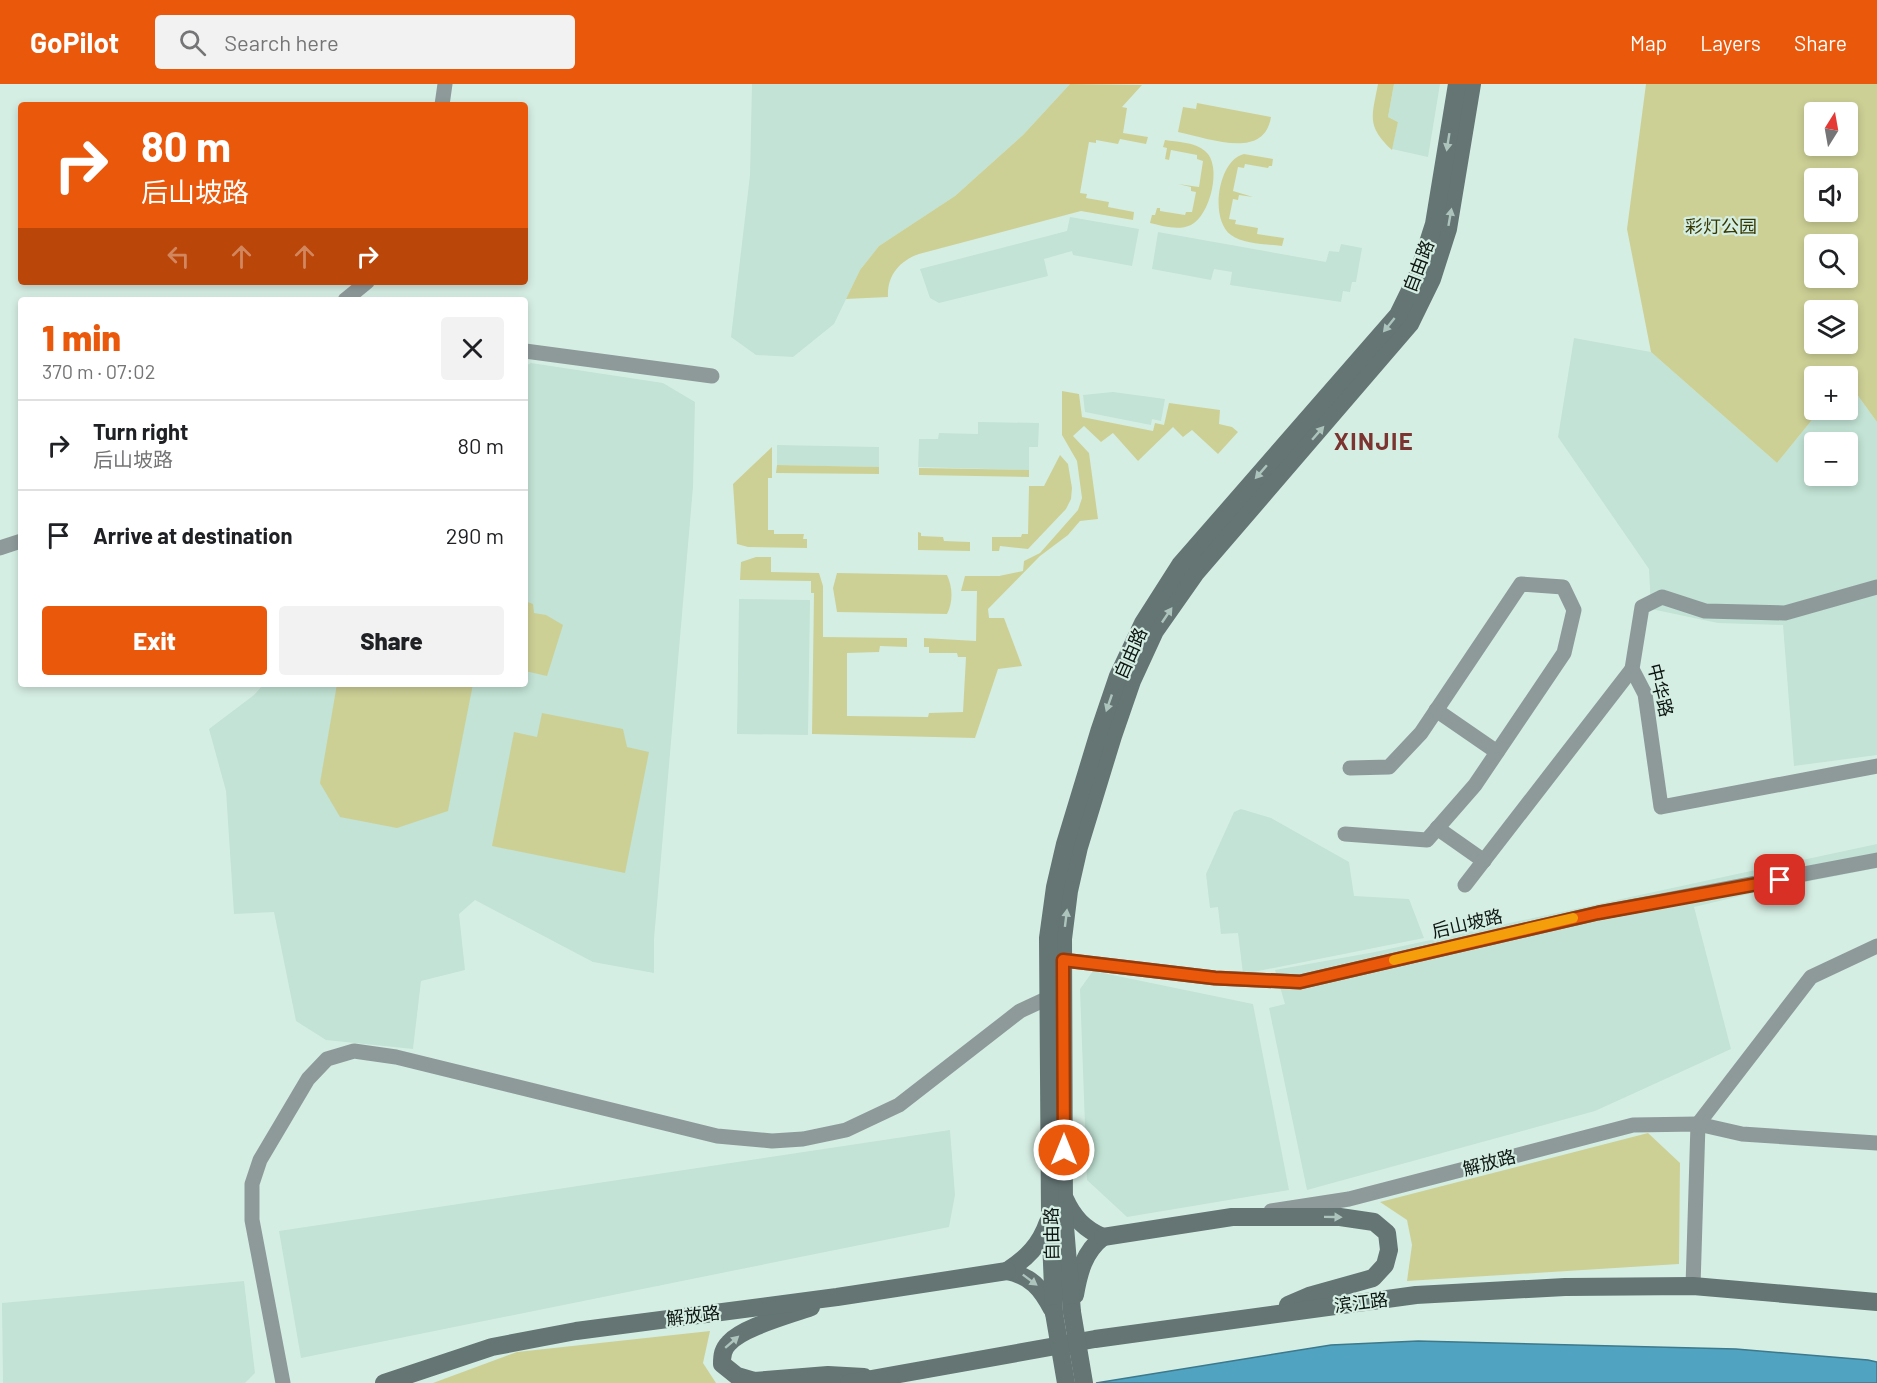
<!DOCTYPE html>
<html lang="en">
<head>
<meta charset="utf-8">
<style>
	:root { --surface:#fff; --page:#f2f2f2; --text:#202124; --muted:#757577; --line:#e0e0e0; --accent:#ea580c }
	body { margin:0; font-family:Barlow,"Noto Sans SC",sans-serif; background:var(--page); color:var(--text); height:100vh; display:flex; flex-direction:column; font-size:22px; white-space:nowrap }
	* { box-sizing:border-box; margin:0 }
	p { font-size:20px; color:var(--muted) }
	.icon { flex:none; width:33px; height:33px; fill:none; stroke:currentColor; stroke-width:2; stroke-linecap:round; stroke-linejoin:round }
	.map { position:relative; flex:1; overflow:hidden }
	.side { position:absolute; left:18px; top:213px; width:510px; height:390px; display:flex; flex-direction:column; background:var(--surface); border-radius:6px; box-shadow:0 3px 9px #0003 }
	.side>* { flex:none }
	.hud { position:absolute; left:18px; top:18px; width:510px; height:183px; border-radius:6px; box-shadow:0 3px 9px #0003; background:#ea580c; color:#fff; overflow:hidden }
	.needle { width:39px; rotate:11deg }
	.tools { position:absolute; left:1804px; top:18px; display:grid; gap:12px }
	.tools a { display:grid; place-items:center; width:54px; height:54px; border-radius:6px; background:var(--surface); box-shadow:0 3px 9px #0003; font-size:30px }
	.pin { position:absolute; display:grid; place-items:center; width:51px; height:51px; color:#fff; margin:-26px; border-radius:12px; box-shadow:0 3px 9px #0006 }
	.me { position:absolute; width:66px; margin:-33px; rotate:0deg; stroke-linejoin:round; filter:drop-shadow(0 0 4px #0008) }
	.turn { display:flex; align-items:center; gap:21px; height:126px; padding:0 24px; font-size:27px }
	.turn .icon { width:78px; height:78px; stroke-width:2.5 }
	.turn b { display:block; font-size:42px; line-height:51px }
	.lanes { display:flex; align-items:center; height:57px; padding:0 24px; background:#0003; justify-content:center; gap:30px; direction:ltr }
	.lanes .off { opacity:.35 }
	.round { display:grid; place-items:center; flex:none; width:63px; height:63px; border-radius:6px; background:var(--page) }
	.summary { display:flex; align-items:center; justify-content:space-between; height:102px; padding:0 24px }
	h1 { font-size:36px; font-weight:800; line-height:45px; color:var(--accent) }
	.button { display:flex; gap:12px; margin-top:auto; padding:12px 24px }
	.button a { flex:1; height:69px; border-radius:6px; background:var(--accent); color:#fff; font-size:24px; font-weight:800; line-height:69px; text-align:center }
	.button a+a { background:var(--page); color:var(--text) }
	ul { padding:0; list-style:none }
	li { display:flex; align-items:center; gap:18px; height:90px; padding:0 24px; border-top:2px solid var(--line) }
	li div { flex:1 }
	li b { display:block; font-size:22px }
	li em { font-style:normal }
	header { display:flex; align-items:center; gap:36px; box-sizing:border-box; height:84px; padding:0 30px; background:var(--accent); color:#fff }
	header strong { font-size:28px }
	nav { display:flex; gap:33px; margin-inline-start:auto; font-size:21px }
	.search { width:420px; height:54px; background:var(--page); display:flex; align-items:center; gap:15px; box-sizing:border-box; padding:0 21px; border-radius:6px; color:var(--muted); font-size:22px }
	.map>svg:first-child { display:block }
</style>
</head>
<body>
<header>
<strong>GoPilot</strong>
<div class="search"><svg class="icon" aria-label="search" viewBox="0 0 24 24"><circle cx="10" cy="10" r="6"/><path d="M15 15l6 6"/></svg>Search here</div>
<nav><a>Map</a><a>Layers</a><a>Share</a></nav>
</header>
<div class="map">
<svg width="1877" height="1299" viewBox="0 0 1877 1299">
	<rect width="100%" height="100%" fill="#d5eee3"/>
	<g fill="#c2e3d5" fill-rule="evenodd">
		<path d="M752,0H1070L1023,51L955,112L879,162L860,186L834,240L793,273L756,271L731,253L750,91Z"/>
		<path d="M1394,0H1440L1428,73L1392,65L1398,38L1388,33Z"/>
		<path d="M1070,133L1139,145L1132,182L1073,171L1072,167L1044,175L1048,192L939,219L930,214L920,185L1067,147Z"/>
		<path d="M1158,148L1326,178L1329,167L1339,168L1341,160L1362,164L1356,198H1352L1350,208L1343,207L1341,218L1230,201L1232,188L1214,185L1211,196L1152,185Z"/>
		<path d="M1574,254L1651,268L1777,379L1820,326H1848V298L1877,338V671L1794,682L1783,541L1718,539L1651,525L1649,485L1558,353ZM1815,358H1848V392H1815Z"/>
		<path d="M531,279L663,299L695,318L693,403L654,855V889L593,878L475,816L459,830L465,886L421,897L413,965L326,956L296,937L274,828L234,830L226,707L209,645L254,611L264,600H525V282Z"/>
		<path d="M1113,308L1165,315L1161,337L1152,335L1151,341L1085,328L1083,311Z"/>
		<path d="M978,338L1039,339L1038,363H1029V386L918,383L919,355H938L939,349L978,350Z"/>
		<path d="M777,361L879,363V383L777,381Z"/>
		<path d="M739,515L810,516L808,651L737,650Z"/>
		<path d="M1241,725L1271,734L1349,778L1354,812L1409,815L1424,854L1243,890L1238,849L1221,850L1218,823L1210,824L1206,790L1234,728Z"/>
		<path d="M1877,760V784L1774,804L1694,823L1731,965L1595,1027L1307,1106L1269,924L1285,920L1275,886L1375,868Z"/>
		<path d="M1093,887L1253,920L1289,1106L1127,1133L1087,1096L1080,905Z"/>
		<path d="M950,1046L955,1111L949,1143L301,1274L279,1147Z"/>
		<path d="M244,1197L255,1289L245,1299H3L2,1219Z"/>
	</g>
	<g fill="#cdd095" fill-rule="evenodd">
		<path d="M1070,0L1142,1L1122,23L1127,24L1123,49L1148,53L1146,60L1120,55L1118,60L1096,56V59L1089,58L1080,109L1087,110L1086,114L1109,118L1108,123L1134,128L1133,136L1081,127L919,170C899,177 887,192 888,213L846,215L860,186L879,162L955,112L1023,51Z"/>
		<path d="M1378,0H1394L1388,33L1398,38L1392,66C1366,42 1372,32 1378,0Z"/>
		<path d="M1646,0H1877V338L1848,298V292H1815V326H1820L1777,379L1651,268L1627,145ZM1815,28H1848V62H1815ZM1815,94H1848V128H1815ZM1815,160H1848V194H1815ZM1815,226H1848V260H1815Z"/>
		<path d="M1197,19L1271,33C1264,77 1209,54 1178,48L1183,23L1196,25Z"/>
		<path d="M1165,56C1177,58 1195,58 1205,67C1223,81 1210,132 1191,141C1178,147 1163,142 1150,139L1152,131H1155L1157,124H1160V127L1185,131L1186,128H1192L1196,108L1191,107V103L1178,100L1199,103L1203,77L1197,75V71L1171,66L1169,76L1165,75L1167,64L1163,63Z"/>
		<path d="M1244,70L1273,75L1272,82H1269L1268,84L1245,80L1244,84L1238,83L1233,107L1253,113L1239,111L1238,116L1233,115L1229,135L1236,136L1235,140L1258,144L1257,150L1284,154L1282,162C1266,160 1243,160 1231,151C1209,135 1218,76 1244,70Z"/>
		<path d="M1062,307L1079,310L1082,333L1153,347L1155,339L1164,341L1169,319L1220,326L1219,340L1232,343L1238,348L1218,370L1192,346L1183,353L1173,343L1138,377L1113,349L1101,358L1084,342L1073,352L1089,369L1098,435L1080,437L1068,451L1040,472L988,525L989,534H1004L1022,582L998,585L975,654L812,650L814,509H811V497L740,496L741,478L756,473H771V488L819,489L823,502V553L907,554V563L880,562L879,568L847,569V632L928,633L929,629L963,628L966,573H958L957,569H929V563H924V554L976,557L977,507H961L965,492H999L1023,487L1024,477L1040,469L1078,426L1082,414L1077,377L1062,351Z"/>
		<path d="M772,363V394H768V446H774V450H804L803,455H807V464L748,463L737,460L733,400Z"/>
		<path d="M1060,371L1068,380L1072,404L1071,415L1066,425L1028,465L1000,462L999,467H992V453H1021L1022,450H1028L1029,402H1044Z"/>
		<path d="M777,381L879,383V390L776,389Z"/>
		<path d="M919,384L1029,386V393L919,391Z"/>
		<path d="M918,448L921,449V452L943,453L944,457L970,458V467L918,466Z"/>
		<path d="M837,489L947,491C953,504 953,518 947,530L837,528L833,504Z"/>
		<path d="M525,517L533,520L534,529L546,531L563,541L547,592L525,587Z"/>
		<path d="M337,600H473L448,727L397,744L340,733L320,699Z"/>
		<path d="M542,629L623,645L627,663L649,668L625,789L492,762L514,648L537,653Z"/>
		<path d="M1648,1049L1680,1079L1679,1180L1407,1197L1412,1161L1407,1136L1380,1118Z"/>
		<path d="M710,1247L703,1279L716,1299H433L517,1268Z"/>
	</g>
	<path fill="#50a3c1" stroke="#3c798c" stroke-width="1.5" d="M1418,1257L1736,1265L1868,1276L1877,1278V1299H1096L1331,1261Z"/>
	<g fill="none" stroke-linecap="round" stroke-linejoin="round">
		<g stroke="#8e9a9a" stroke-width="15">
			<path d="M442,21L445,0"/>
			<path d="M345,216L367,198"/>
			<path d="M525,267L712,292"/>
			<path d="M0,464L21,457"/>
			<path d="M1877,503L1785,529L1705,527L1662,513L1642,523L1632,585L1645,610L1661,723L1877,682"/>
			<path d="M1436,626L1497,668"/>
			<path d="M1437,744L1484,777"/>
			<path d="M1345,750L1427,756L1475,701L1564,569L1574,526L1563,503L1521,500L1421,649L1389,683L1350,684"/>
			<path d="M1465,801L1632,585"/>
			<path d="M1063,876L1215,894L1300,898L1598,829L1877,776"/>
			<path d="M1271,1127L1349,1115L1633,1041L1698,1040L1742,1050L1877,1059"/>
			<path d="M1693,1202L1698,1040L1811,893L1877,862"/>
			<path d="M283,1299L252,1136V1100L260,1076L308,995L327,975L354,967L396,973L717,1052L772,1057L803,1055L846,1046L899,1021L1020,927L1048,914"/>
		</g>
		<g stroke="#647574" stroke-width="18">
			<path d="M1065,1115C1073,1133 1084,1145 1103,1153C1084,1168 1079,1188 1075,1211"/>
			<path d="M1048,1138C1040,1161 1027,1174 1007,1187C1031,1192 1041,1204 1052,1225"/>
			<path d="M1103,1153L1232,1133H1340L1374,1138L1387,1149L1389,1166L1385,1181L1373,1194L1309,1212L1288,1221"/>
			<path d="M811,1223C790,1231 743,1243 729,1259C723,1265 722,1271 722,1280L737,1292L754,1297L828,1291L864,1293"/>
			<path d="M1072,1228L1064,1130L1063,855L1069,807L1079,763L1113,652L1132,597L1155,547L1195,490L1410,240L1432,195L1448,145L1472,0"/>
			<path d="M1054,1229L1050,1130L1048,854L1055,803L1065,760L1099,648L1118,592L1143,539L1180,481L1398,231L1418,190L1434,140L1457,0"/>
			<path d="M384,1299L492,1263L576,1247L837,1213L1007,1187"/>
			<path d="M849,1299L1095,1255L1416,1211L1565,1203L1693,1202L1877,1218"/>
		</g>
		<g stroke="#647574" stroke-width="18">
			<path d="M1072,1228L1084,1299"/>
			<path d="M1054,1229L1066,1299"/>
		</g>
	</g>
	<defs><path id="oneway-solid" d="M-6-.8H1V-3.2L6.5 0L1 3.2V.8H-6Z" transform="scale(1.5)"/></defs>
	<g fill="#adc4bc">
		<use href="#oneway-solid" transform="translate(1448 58) rotate(99)"/>
		<use href="#oneway-solid" transform="translate(1450 133) rotate(-80)"/>
		<use href="#oneway-solid" transform="translate(1389 241) rotate(129)"/>
		<use href="#oneway-solid" transform="translate(1318 349) rotate(-49)"/>
		<use href="#oneway-solid" transform="translate(1261 388) rotate(131)"/>
		<use href="#oneway-solid" transform="translate(1167 531) rotate(-56)"/>
		<use href="#oneway-solid" transform="translate(1109 619) rotate(109)"/>
		<use href="#oneway-solid" transform="translate(1066 834) rotate(-83)"/>
		<use href="#oneway-solid" transform="translate(1333 1133) rotate(1)"/>
		<use href="#oneway-solid" transform="translate(1030 1196) rotate(37)"/>
		<use href="#oneway-solid" transform="translate(732 1258) rotate(-41)"/>
	</g>
	<g fill="none" stroke-linecap="round" stroke-linejoin="round">
		<defs>
			<path id="route" d="M1064,1066L1063,876L1215,894L1300,898L1598,829L1780,796"/>
		</defs>
		<use href="#route" stroke="#983908" stroke-width="15"/>
		<use href="#route" stroke="#ea580c" stroke-width="10"/>
		<path stroke="#f59e0b" stroke-width="10" d="M1394,876L1573,834"/>
	</g>
	<g text-anchor="middle" dominant-baseline="central" stroke-width="4.5" stroke-linejoin="round" paint-order="stroke">
		<g font-size="18" fill="#373700" stroke="#d5eee3">
			<text x="1721" y="142">彩灯公园</text>
		</g>
		<g font-size="18" fill="#0d1612" stroke="#d5eee3">
			<text transform="translate(1418 182) rotate(-69)">自由路</text>
			<text transform="translate(1130 569) rotate(-66)">自由路</text>
			<text transform="translate(1661 606) rotate(76)">中华路</text>
			<text transform="translate(1467 839) rotate(-13)">后山坡路</text>
			<text transform="translate(1489 1078) rotate(-15)">解放路</text>
			<text transform="translate(1051 1150) rotate(-91)">自由路</text>
			<text transform="translate(1361 1218) rotate(-7)">滨江路</text>
			<text transform="translate(693 1231) rotate(-7)">解放路</text>
		</g>
		<g font-size="24" font-weight="bold" letter-spacing="1.5" fill="#7b3430" stroke="#d5eee3">
			<text x="1374" y="356">XINJIE</text>
		</g>
	</g>
</svg>
<div class="tools">
<a><svg class="needle" viewBox="-14 -14 28 28"><path d="M0-13l5 13h-10z" fill="#e53935"/><path d="M0 13l5-13h-10z" fill="#757577"/></svg></a>
<a><svg class="icon" aria-label="sound" viewBox="0 0 24 24"><path d="M4 9h4l5-4v14l-5-4H4zM17 9q2 3 0 6"/></svg></a>
<a><svg class="icon" aria-label="search" viewBox="0 0 24 24"><circle cx="10" cy="10" r="6"/><path d="M15 15l6 6"/></svg></a>
<a><svg class="icon" aria-label="layers" viewBox="0 0 24 24"><path d="M12 4l9 5-9 5-9-5zM3 14l9 5 9-5"/></svg></a>
<a>+</a>
<a>−</a>
</div>
<div class="pin" style="left:1780px;top:796px;background:#d93025"><svg class="icon" aria-label="arrive" viewBox="0 0 24 24"><path d="M6 21V4h12l-3 4 3 4H6"/></svg></div>
<svg class="me" style="left:1064px;top:1066px" viewBox="-20 -20 40 40"><circle r="17" fill="#ea580c" stroke="#fff" stroke-width="3"/><path d="M0-11L8 9 0 5-8 9z" fill="#fff"/></svg>
<div class="hud">
<div class="turn"><svg class="icon" aria-label="right" viewBox="0 0 24 24"><path d="M7 20v-9h11M14 6l5 5-5 5"/></svg><div><b>80 m</b>后山坡路</div></div>
<div class="lanes"><svg class="icon off" aria-label="left" viewBox="0 0 24 24"><path d="M17 20v-9H6M10 6l-5 5 5 5"/></svg><svg class="icon off" aria-label="ahead" viewBox="0 0 24 24"><path d="M12 20V5M6 11l6-6 6 6"/></svg><svg class="icon off" aria-label="ahead" viewBox="0 0 24 24"><path d="M12 20V5M6 11l6-6 6 6"/></svg><svg class="icon" aria-label="right" viewBox="0 0 24 24"><path d="M7 20v-9h11M14 6l5 5-5 5"/></svg></div>
</div>
<section class="side">
<div class="summary"><div><h1>1 min</h1><p>370 m · 07:02</p></div><a class="round"><svg class="icon" aria-label="close" viewBox="0 0 24 24"><path d="M6 6l12 12M18 6L6 18"/></svg></a></div>
<ul>
<li><svg class="icon" aria-label="right" viewBox="0 0 24 24"><path d="M7 20v-9h11M14 6l5 5-5 5"/></svg><div><b>Turn right</b><p>后山坡路</p></div><em>80 m</em></li>
<li><svg class="icon" aria-label="arrive" viewBox="0 0 24 24"><path d="M6 21V4h12l-3 4 3 4H6"/></svg><div><b>Arrive at destination</b></div><em>290 m</em></li>
</ul>
<div class="button"><a>Exit</a><a>Share</a></div>
</section>
</div>
</body>
</html>
